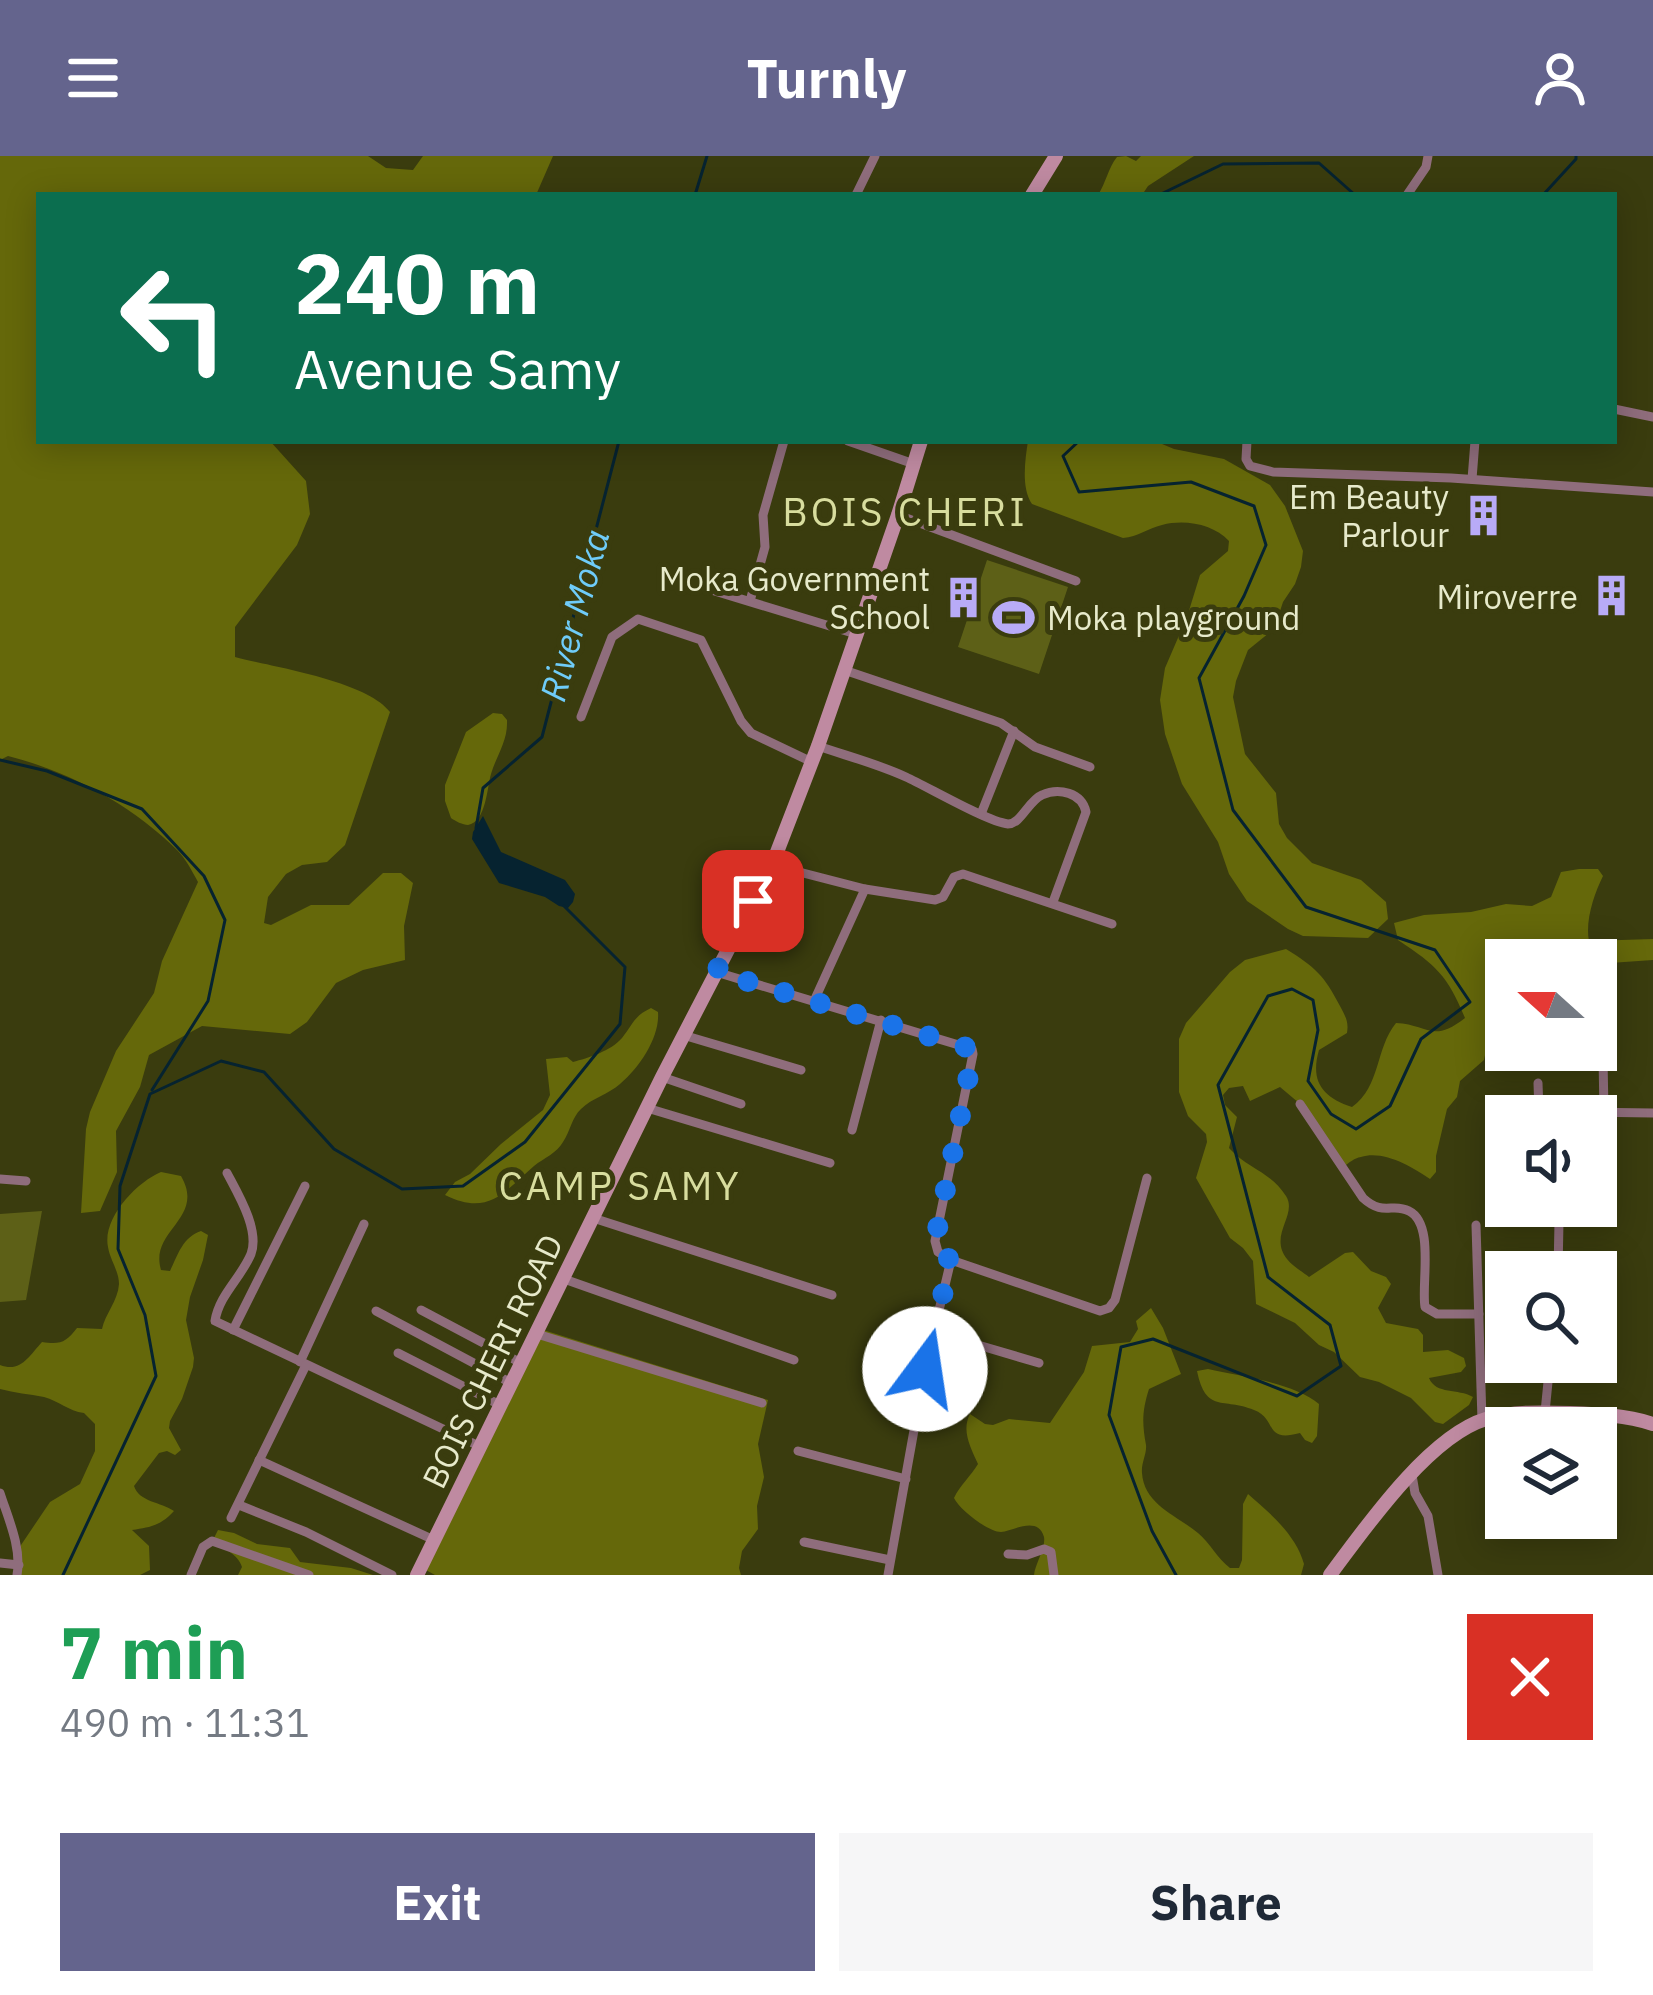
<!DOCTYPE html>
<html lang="en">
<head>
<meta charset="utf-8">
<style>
	:root { --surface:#fff; --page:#f6f6f7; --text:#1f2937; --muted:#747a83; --accent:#64648d }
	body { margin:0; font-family:"IBM Plex Sans",sans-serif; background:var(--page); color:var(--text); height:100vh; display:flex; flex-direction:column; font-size:45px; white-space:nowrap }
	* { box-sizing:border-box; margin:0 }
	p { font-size:39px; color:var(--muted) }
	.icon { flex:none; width:66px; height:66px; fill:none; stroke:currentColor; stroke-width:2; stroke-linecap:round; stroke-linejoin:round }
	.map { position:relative; height:1419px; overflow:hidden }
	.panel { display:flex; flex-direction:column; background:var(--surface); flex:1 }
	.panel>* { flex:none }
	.guide { position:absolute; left:36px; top:36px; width:1581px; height:252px; border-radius:0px; box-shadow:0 6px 30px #0003; background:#0b6e4f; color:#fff; overflow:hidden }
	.needle { width:78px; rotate:291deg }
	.buttons { position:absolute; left:1485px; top:783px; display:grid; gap:24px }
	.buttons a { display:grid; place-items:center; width:132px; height:132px; border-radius:0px; background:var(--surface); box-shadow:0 6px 30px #0003; font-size:60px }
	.pin { position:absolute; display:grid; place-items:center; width:102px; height:102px; color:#fff; margin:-51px; border-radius:24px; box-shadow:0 6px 18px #0006 }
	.me { position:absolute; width:132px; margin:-66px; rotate:14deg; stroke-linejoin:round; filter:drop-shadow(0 0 9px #0008) }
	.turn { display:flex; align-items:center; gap:42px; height:252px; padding:0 60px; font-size:54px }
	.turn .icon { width:156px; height:156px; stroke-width:2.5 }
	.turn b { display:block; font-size:84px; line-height:102px }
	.round { display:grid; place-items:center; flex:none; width:126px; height:126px; border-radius:0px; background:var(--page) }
	.overview { display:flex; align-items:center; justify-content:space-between; height:204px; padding:0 60px }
	h1 { font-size:72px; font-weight:700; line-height:90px; color:#1e9e55 }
	.button { display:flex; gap:24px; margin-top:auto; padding:24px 60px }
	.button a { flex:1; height:138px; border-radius:0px; background:var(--accent); color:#fff; font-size:48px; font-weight:700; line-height:138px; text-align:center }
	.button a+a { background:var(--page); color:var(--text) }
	header { display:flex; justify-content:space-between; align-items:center; height:156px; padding:0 60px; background:var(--accent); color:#fff; font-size:54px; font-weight:700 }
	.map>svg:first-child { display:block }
</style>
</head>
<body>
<header><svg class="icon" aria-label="menu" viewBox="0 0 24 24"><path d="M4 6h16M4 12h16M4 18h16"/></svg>Turnly<svg class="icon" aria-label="person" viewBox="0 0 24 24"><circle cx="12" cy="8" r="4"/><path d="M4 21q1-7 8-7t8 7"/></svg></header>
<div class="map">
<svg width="1653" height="1419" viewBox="0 0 1653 1419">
	<rect width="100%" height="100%" fill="#3a3c0e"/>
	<g fill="#5d6017">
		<path d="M987,404L1068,431L1039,518L958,491Z"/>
		<path d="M42,1055L26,1144L0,1146V1058Z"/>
	</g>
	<g fill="#65680a">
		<path d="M0,0H368L386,12L413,14L423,0H553L536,39H39V285H270L306,325L310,358L297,389L235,471V501C273,511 367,525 390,556L345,689L327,706L302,709L286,718L268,741L264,767L271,769L311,749H349L383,717H401L413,727L404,770L405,804L363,814L336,827L307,866L290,878L202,870L149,899L140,931L116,975L117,1016L100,1055L81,1057L86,973L90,956L116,895L154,837L162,805L198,726C192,715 186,703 177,694C133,650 69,615 8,600L0,604Z"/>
		<path d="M1126,0L1136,5L1141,0H1194L1148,30L1142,39H1098C1106,27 1108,12 1117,1Z"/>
		<path d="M1028,285H1155L1174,293L1224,303L1270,329L1285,350L1303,395L1301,411L1295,428L1283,446L1274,473L1248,494L1236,525L1233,541L1245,598L1276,637L1279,668L1287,682L1312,707L1361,724L1386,746L1388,763L1368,782L1303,780L1288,773L1247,745L1229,718L1218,686L1182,628L1165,578L1160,544L1165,512L1187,461L1200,419L1228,395L1229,385C1213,368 1185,363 1162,369C1148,372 1138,381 1123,382L1032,348C1021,332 1025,304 1028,285Z"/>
		<path d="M493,557L502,558L507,564C508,585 497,598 491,618C487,632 486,666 468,669C463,669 455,665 451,662L445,645V629L466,576Z"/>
		<path d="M1579,713H1598L1603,720C1594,738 1585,765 1589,785L1653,783V804L1610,807L1596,816V804H1506V862L1489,880L1484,904L1460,925L1457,941L1447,953L1436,1000V1016L1430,1023C1412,1011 1384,994 1361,1001C1354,1002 1349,1007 1343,1011L1299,947L1280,931L1250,945L1243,930L1229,932L1223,939L1225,949L1237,961L1229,992C1249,1014 1270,1015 1286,1040C1298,1059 1268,1079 1287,1103C1292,1110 1303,1116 1309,1121L1345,1097L1353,1096L1371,1115L1386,1121L1391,1128L1378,1152L1386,1167L1418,1173L1423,1179V1196L1448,1194L1464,1202L1466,1210L1461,1216L1429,1222C1436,1239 1458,1232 1473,1241L1469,1249L1443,1268L1435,1266L1411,1242L1379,1226L1360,1221L1334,1196L1319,1189L1295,1167L1256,1148L1253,1105L1243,1092L1230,1082L1196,1022L1207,986L1206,978L1188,960L1179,936V883L1186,867L1230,816L1245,804L1286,793C1315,811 1324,819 1340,850C1345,860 1349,865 1347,877L1319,894C1310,925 1322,941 1352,951C1381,930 1375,893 1396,867C1427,868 1432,888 1465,862C1447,819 1437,810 1398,784L1394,767L1424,759L1471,756L1506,748L1532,750L1551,741L1561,716Z"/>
		<path d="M651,852L658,856C660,881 640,911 620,928C609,938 592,942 581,953C572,961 570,976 563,986C557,997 544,1002 534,1010C505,1035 489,1061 445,1039L455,1026L470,1018L501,988L543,954L550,939L546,903L567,901L573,906C588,902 611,895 622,882C633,868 634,860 651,852Z"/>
		<path d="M161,1016L181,1020C206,1063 149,1074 161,1114L170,1115C178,1098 183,1081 201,1075L208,1079L203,1104L190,1141L186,1164L194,1202L193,1211L182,1243L170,1265L169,1272L181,1294L175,1299L167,1295L159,1297L134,1330C139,1346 161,1346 174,1355C160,1370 151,1371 132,1374L149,1390L150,1414L140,1419H16L19,1392L50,1346L80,1328L95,1295V1268L84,1257C68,1255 59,1245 44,1241C29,1238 15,1237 0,1233V1209C21,1217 29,1200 42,1186C61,1189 66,1186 77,1172L102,1173C105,1158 118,1145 119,1128C119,1115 110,1104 108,1091C102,1062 137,1026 161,1016Z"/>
		<path d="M1151,1152L1163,1172L1181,1218L1149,1233C1142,1255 1142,1267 1146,1289C1147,1298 1141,1307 1142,1317C1144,1349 1178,1360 1198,1377C1210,1387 1217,1402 1230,1412H1239L1242,1404L1243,1348L1248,1338C1270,1357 1296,1379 1304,1408L1301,1419H1034C1035,1408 1046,1392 1044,1381C1038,1359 1013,1375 1001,1376C988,1376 959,1353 954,1342C960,1329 971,1320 978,1308C971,1292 961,1275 970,1258L985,1268L993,1269L1009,1263L1050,1267L1084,1216L1092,1190L1130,1186L1138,1173L1136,1165Z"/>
		<path d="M540,1173L768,1244L758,1288L764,1321L757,1350L758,1373L742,1395L739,1412L741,1419H435L424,1413Z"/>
		<path d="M1208,1213C1240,1220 1295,1227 1319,1248L1317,1280L1312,1287L1305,1284L1300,1277C1263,1287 1278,1263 1254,1254C1223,1241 1206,1258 1197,1215Z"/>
		<path d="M218,1374L234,1377L257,1388L290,1392L300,1406L351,1412L373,1419H238L242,1411C238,1397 222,1394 214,1382Z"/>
	</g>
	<path fill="#062330" d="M483,660L501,696L565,724L575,738L573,746L568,752L559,750L545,741L499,727L472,683L473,676Z"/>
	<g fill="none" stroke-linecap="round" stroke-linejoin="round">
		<g stroke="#062330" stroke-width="3">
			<path d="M695,39L707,0"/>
			<path d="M1159,39L1223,8L1319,7L1355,39"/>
			<path d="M1543,39L1576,3V0"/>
			<path d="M1079,285L1063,300L1079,336L1191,326L1254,350L1266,389L1244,440L1199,522L1233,654L1306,751L1435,794L1470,846L1421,883L1390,950L1356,973L1331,958L1308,925L1318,874L1313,844L1292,833L1268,840L1218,929L1268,1121L1330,1169L1341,1210L1297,1240L1153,1183L1121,1191L1109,1259L1152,1375L1176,1419"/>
			<path d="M0,604L47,615L142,653L204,720L225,764L208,845L152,934"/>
			<path d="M476,672L483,632L542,581L619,285"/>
			<path d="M63,1419L156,1220L145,1159L118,1093L120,1030L150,938L221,905L264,916L334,993L402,1033L463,1030L525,986L620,868L625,811L564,750"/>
		</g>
		<g stroke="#8f6d7c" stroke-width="9">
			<path d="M856,39L875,0"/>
			<path d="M1407,39L1426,11L1428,0"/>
			<path d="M1614,253L1653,261"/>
			<path d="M848,285L914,308"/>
			<path d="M1247,285L1246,303L1250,310L1273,316L1451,322L1653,336"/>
			<path d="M1472,323L1475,285"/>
			<path d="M898,359L1076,425"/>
			<path d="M672,422L856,478"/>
			<path d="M750,445L765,391L763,359L784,285"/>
			<path d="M844,514L1001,567L1035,591L1090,611"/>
			<path d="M581,561L612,481L638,463L701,484L741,565L751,577L812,606"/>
			<path d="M818,590C847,600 878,608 906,621C928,631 988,666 1008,668C1021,668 1029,644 1042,639C1059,631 1082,637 1086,656L1053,746"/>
			<path d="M981,658L1014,575"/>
			<path d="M772,709L865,733L935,744L943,741L954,721L963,718L1112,768"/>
			<path d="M716,816L972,893L973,898L935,1085L938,1096L951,1104L925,1213L888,1419"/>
			<path d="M814,845L865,733"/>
			<path d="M683,879L801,914"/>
			<path d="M1603,902L1604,956"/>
			<path d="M662,921L741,948"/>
			<path d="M1538,927L1539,956"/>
			<path d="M1300,948L1363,1042C1384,1061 1392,1046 1409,1055C1435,1068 1421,1128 1425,1151L1437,1158H1479"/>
			<path d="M647,952L830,1007"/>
			<path d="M1500,955L1653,957"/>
			<path d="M852,974L881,864"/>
			<path d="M1497,1006L1506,1004"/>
			<path d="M227,1017C238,1038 260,1074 251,1098C241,1122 219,1139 215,1165L479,1290"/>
			<path d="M0,1023L26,1025"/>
			<path d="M593,1062L832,1139"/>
			<path d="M1476,1069L1482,1264"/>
			<path d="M951,1104L1100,1155L1109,1152L1115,1144L1147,1022"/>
			<path d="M1558,1116L1559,1066"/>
			<path d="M564,1123L794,1204"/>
			<path d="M421,1154L521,1207"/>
			<path d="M376,1155L511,1227"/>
			<path d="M935,1172L978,1189L1039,1207"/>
			<path d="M233,1174L305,1030"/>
			<path d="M537,1178L762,1247"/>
			<path d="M398,1197L500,1249"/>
			<path d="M300,1206L364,1068"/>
			<path d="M1545,1256L1550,1206"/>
			<path d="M798,1295L906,1323"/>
			<path d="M259,1304L434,1384"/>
			<path d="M1412,1319L1415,1337L1428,1360L1438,1419"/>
			<path d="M0,1337C8,1362 22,1392 17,1419"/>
			<path d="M239,1349L306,1376L392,1419"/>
			<path d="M1596,1357L1601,1354C1607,1321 1609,1291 1603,1258"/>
			<path d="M231,1362L306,1209"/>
			<path d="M804,1386L890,1404"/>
			<path d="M1008,1398L1027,1399L1044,1393L1051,1396L1054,1419"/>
			<path d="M0,1407L19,1409"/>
			<path d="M191,1419L203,1391L212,1385L309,1419"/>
		</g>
		<g stroke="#bf8aa1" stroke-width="14">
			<path d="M1032,39L1056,0"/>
			<path d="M417,1419L662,921L772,709L818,590L898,359L921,285"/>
			<path d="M1330,1419C1365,1372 1429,1280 1486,1263C1513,1255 1543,1256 1570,1257C1598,1258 1626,1259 1653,1268"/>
		</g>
	</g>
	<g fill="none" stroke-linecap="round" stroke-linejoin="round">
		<path stroke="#1a73e8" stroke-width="21" stroke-dasharray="0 37.8" d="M753,745L716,816L972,893L973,898L935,1085L938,1096L951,1104L925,1213"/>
	</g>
	<defs>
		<symbol id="building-bare" viewBox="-9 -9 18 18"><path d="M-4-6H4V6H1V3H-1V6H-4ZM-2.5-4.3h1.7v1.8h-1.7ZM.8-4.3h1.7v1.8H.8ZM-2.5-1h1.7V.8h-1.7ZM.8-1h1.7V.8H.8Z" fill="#b8abf7" stroke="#3a3c0e" stroke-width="2.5" paint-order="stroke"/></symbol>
		<symbol id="stadium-bare" viewBox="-9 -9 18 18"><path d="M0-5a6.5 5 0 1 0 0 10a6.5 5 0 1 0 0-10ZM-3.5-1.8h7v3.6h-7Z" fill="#b8abf7" stroke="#3a3c0e" stroke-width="2.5" paint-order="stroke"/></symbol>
	</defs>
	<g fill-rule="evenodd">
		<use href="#building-bare" x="1454" y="330" width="59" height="59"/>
		<use href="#building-bare" x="1582" y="410" width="59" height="59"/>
		<use href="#building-bare" x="934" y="412" width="59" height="59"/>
		<use href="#stadium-bare" x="984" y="432" width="59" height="59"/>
	</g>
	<g text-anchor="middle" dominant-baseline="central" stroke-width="10" stroke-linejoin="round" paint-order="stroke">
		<g font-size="33" fill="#e7eacb" stroke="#3a3c0e" text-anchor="end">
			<text x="1449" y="340">Em Beauty<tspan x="1449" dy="38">Parlour</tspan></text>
			<text x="930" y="422">Moka Government<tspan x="930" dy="38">School</tspan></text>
			<text x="1578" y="440">Miroverre</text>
			<text x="1047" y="461" text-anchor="start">Moka playground</text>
		</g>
		<g font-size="33" fill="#e7eacb" stroke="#3a3c0e">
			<text transform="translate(492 1205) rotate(-64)">BOIS CHERI ROAD</text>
		</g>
		<g font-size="36" font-style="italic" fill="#6fccf9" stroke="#3a3c0e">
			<text transform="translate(574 459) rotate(-75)">River Moka</text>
		</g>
		<g font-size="39" letter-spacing="3" fill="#d8dd9e" stroke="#3a3c0e">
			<text x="905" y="355">BOIS CHERI</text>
			<text x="620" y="1029">CAMP SAMY</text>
		</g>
	</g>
</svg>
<div class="buttons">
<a><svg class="needle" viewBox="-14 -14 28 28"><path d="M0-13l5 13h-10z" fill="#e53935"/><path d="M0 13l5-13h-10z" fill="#747a83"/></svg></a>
<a><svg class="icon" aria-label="sound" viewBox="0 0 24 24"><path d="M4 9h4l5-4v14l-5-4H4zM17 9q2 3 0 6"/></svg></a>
<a><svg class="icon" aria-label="search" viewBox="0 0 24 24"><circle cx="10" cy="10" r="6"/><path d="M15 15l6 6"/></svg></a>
<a><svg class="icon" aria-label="layers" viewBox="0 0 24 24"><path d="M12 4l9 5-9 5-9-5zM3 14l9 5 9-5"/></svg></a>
</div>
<div class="pin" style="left:753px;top:745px;background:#d93025"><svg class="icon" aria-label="arrive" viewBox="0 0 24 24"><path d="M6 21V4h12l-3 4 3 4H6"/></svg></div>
<svg class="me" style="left:925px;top:1213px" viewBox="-20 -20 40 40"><circle r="19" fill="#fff"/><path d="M0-13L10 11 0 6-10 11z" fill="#1a73e8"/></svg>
<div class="guide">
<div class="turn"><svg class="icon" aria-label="left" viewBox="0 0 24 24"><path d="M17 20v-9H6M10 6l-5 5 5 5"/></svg><div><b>240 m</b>Avenue Samy</div></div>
</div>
</div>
<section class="panel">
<div class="overview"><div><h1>7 min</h1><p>490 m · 11:31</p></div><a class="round" style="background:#d93025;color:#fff"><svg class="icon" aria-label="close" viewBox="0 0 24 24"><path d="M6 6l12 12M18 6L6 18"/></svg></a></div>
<div class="button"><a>Exit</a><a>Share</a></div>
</section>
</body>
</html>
